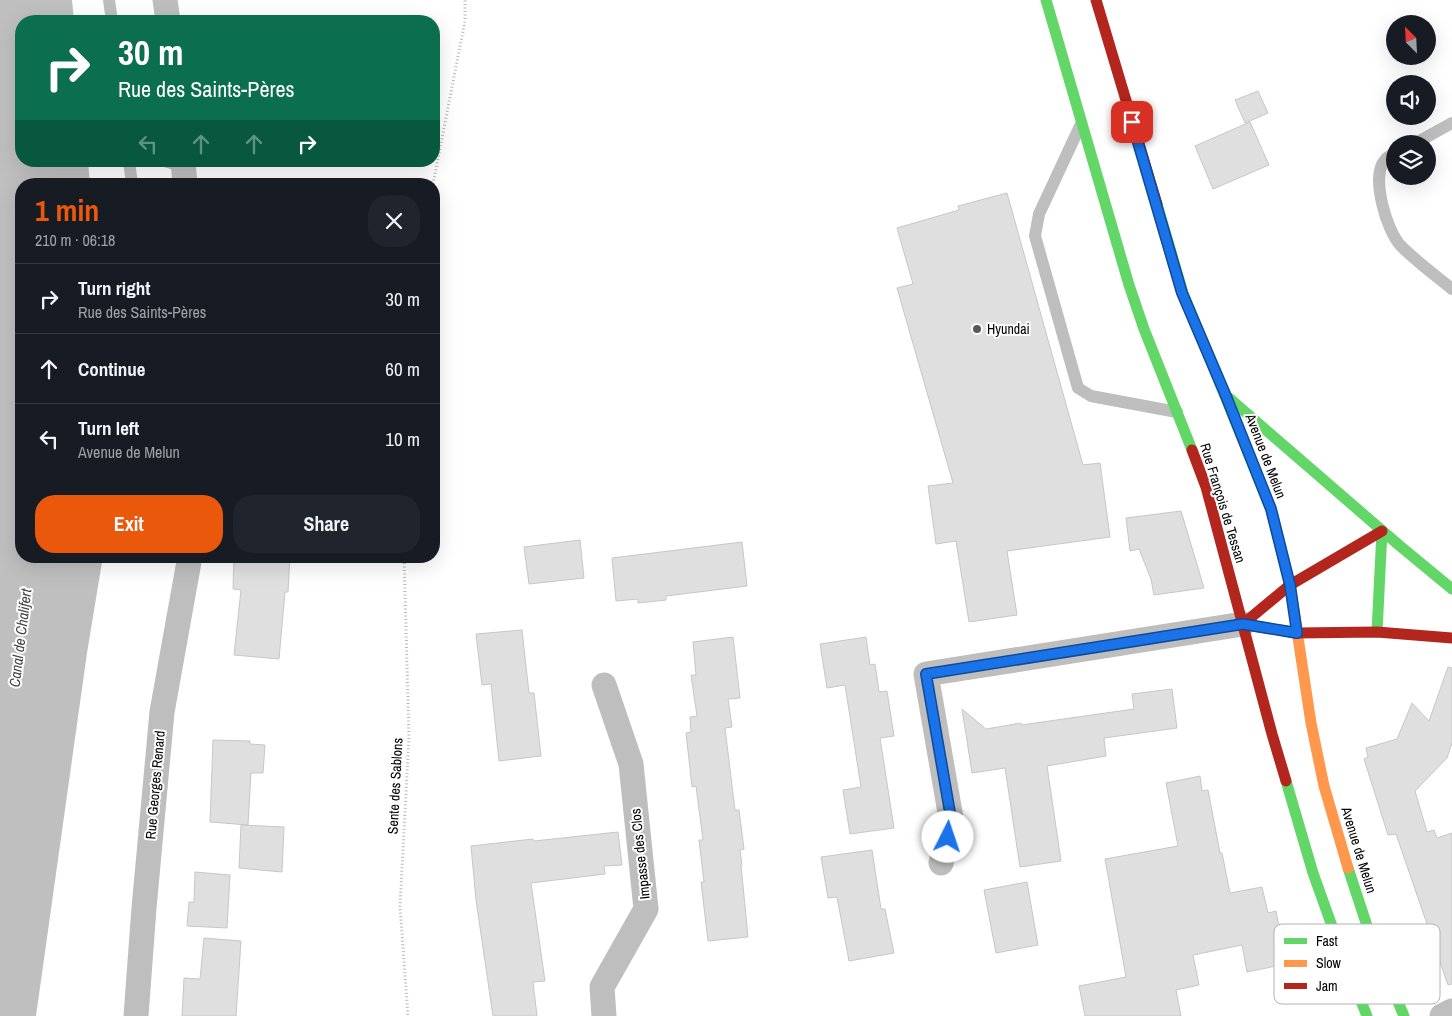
<!DOCTYPE html>
<html lang="en">
<head>
<meta charset="utf-8">
<style>
	:root { --surface:#171b24; --page:#20242c; --text:#f1f3f6; --muted:#9ea1a6; --line:#363941; --accent:#ea580c }
	body { margin:0; font-family:"Archivo Narrow",sans-serif; background:var(--page); color:var(--text); height:100vh; display:flex; flex-direction:column; font-size:19px; white-space:nowrap }
	* { box-sizing:border-box; margin:0 }
	p { font-size:16px; color:var(--muted) }
	.icon { flex:none; width:28px; height:28px; fill:none; stroke:currentColor; stroke-width:2; stroke-linecap:round; stroke-linejoin:round }
	.map { position:relative; flex:1; overflow:hidden }
	.side { position:absolute; left:15px; top:178px; width:425px; height:385px; display:flex; flex-direction:column; background:var(--surface); border-radius:20px; box-shadow:0 5px 20px #0002 }
	.side>* { flex:none }
	.banner { position:absolute; left:15px; top:15px; width:425px; height:152px; border-radius:20px; box-shadow:0 5px 20px #0002; background:#0b6e4f; color:#fff; overflow:hidden }
	.needle { width:32px; rotate:336deg }
	.fabs { position:absolute; left:1386px; top:15px; display:grid; gap:10px }
	.fabs a { display:grid; place-items:center; width:50px; height:50px; border-radius:50%; background:var(--surface); box-shadow:0 5px 20px #0002; font-size:25px }
	.pin { position:absolute; display:grid; place-items:center; width:42px; height:42px; color:#fff; margin:-21px; border-radius:10px; box-shadow:0 2px 8px #0006 }
	.me { position:absolute; width:55px; margin:-28px; rotate:4deg; stroke-linejoin:round; filter:drop-shadow(0 0 4px #0008) }
	.turn { display:flex; align-items:center; gap:18px; height:105px; padding:0 20px; font-size:22px }
	.turn .icon { width:65px; height:65px; stroke-width:2.5 }
	.turn b { display:block; font-size:35px; line-height:42px }
	.lanes { display:flex; align-items:center; height:48px; padding:0 20px; background:#0003; justify-content:center; gap:25px; direction:ltr }
	.lanes .off { opacity:.35 }
	.round { display:grid; place-items:center; flex:none; width:52px; height:52px; border-radius:20px; background:var(--page) }
	.head { display:flex; align-items:center; justify-content:space-between; height:85px; padding:0 20px }
	h1 { font-size:30px; font-weight:700; line-height:38px; color:var(--accent) }
	.primary-button { display:flex; gap:10px; margin-top:auto; padding:10px 20px }
	.primary-button a { flex:1; height:58px; border-radius:20px; background:var(--accent); color:#fff; font-size:20px; font-weight:700; line-height:58px; text-align:center }
	.primary-button a+a { background:var(--page); color:var(--text) }
	ul { padding:0; list-style:none }
	li { display:flex; align-items:center; gap:15px; height:70px; padding:0 20px; border-top:1px solid var(--line) }
	li div { flex:1 }
	li b { display:block; font-size:19px }
	li em { font-style:normal }
	.map>svg:first-child { display:block }
</style>
</head>
<body>
<div class="map">
<svg width="1452" height="1016" viewBox="0 0 1452 1016">
	<rect width="100%" height="100%" fill="#fff"/>
	<path fill="#bfbfbf" d="M0,0H72L74,21H21V161H88L90,184H21V556H103L87,653L36,1016H0Z"/>
	<g fill="#dfdfdf" stroke="#c7c7c7">
		<path d="M1258,91L1268,113L1245,123L1235,100Z"/>
		<path d="M1250,122L1269,165L1213,189L1195,146Z"/>
		<path d="M1007,193L1083,465L1100,463L1110,537L1007,551L1017,615L969,622L956,541L936,544L928,486L953,483L897,288L913,284L897,228L959,210L958,206Z"/>
		<path d="M1181,511L1204,588L1154,595L1151,579L1139,549L1130,551L1126,518Z"/>
		<path d="M580,540L584,578L529,584L524,547Z"/>
		<path d="M742,542L747,586L666,596V600L638,603V599L616,601L612,558Z"/>
		<path d="M234,556H290L288,592H285L279,659L234,655L241,590L233,589Z"/>
		<path d="M522,630L529,693H534L541,756L499,761L491,684L482,685L476,634Z"/>
		<path d="M733,637L740,698L728,699L732,727L725,728L735,810H739L744,849L740,850L742,865H741L748,937L708,941L701,882H704L699,840H703L696,786L692,787L686,733L691,732L690,717L697,716L691,675H696L693,642Z"/>
		<path d="M866,637L870,665L875,664L879,692L887,691L894,736L880,738L894,828L850,834L843,790L861,787L845,685L827,688L820,644Z"/>
		<path d="M1448,667L1452,668V743L1447,758L1415,791L1427,832L1434,830L1437,838L1452,833V984L1448,985L1396,834L1388,835L1364,759L1368,757L1366,748L1397,739L1412,703L1429,721Z"/>
		<path d="M1172,689L1177,728L1104,738L1106,756L1047,766L1061,861L1020,867L1005,768L972,773L962,709L986,729L1021,723V725L1134,709L1132,694Z"/>
		<path d="M213,740L250,741V744L265,745L263,773H251L248,825L210,822Z"/>
		<path d="M1200,776L1202,791L1208,790L1220,853H1222L1230,893L1262,887L1268,913L1276,911L1286,964L1247,972L1242,945L1193,955L1199,985L1176,990L1181,1016H1085L1079,986L1126,977L1105,859L1178,846L1166,783Z"/>
		<path d="M241,825L284,827L282,872L239,868Z"/>
		<path d="M618,832L622,865L604,866L605,874L531,883L545,981L533,982L537,1016H493L476,900L471,846L533,839L534,841Z"/>
		<path d="M872,850L881,909H885L894,953L849,961L837,897L828,898L821,857Z"/>
		<path d="M195,872L230,875L227,928L187,926L189,902H194Z"/>
		<path d="M1027,882L1038,945L996,953L984,890Z"/>
		<path d="M204,938L241,941L236,1016H182L184,978L200,979Z"/>
	</g>
	<g fill="none" stroke-linecap="round" stroke-linejoin="round">
		<g stroke="#b9b9b9" stroke-width="3" stroke-dasharray="1 2.5" stroke-linecap="butt">
			<path d="M433,184L465,21V0"/>
			<path d="M404,556L409,737L400,906L408,1016"/>
		</g>
		<g stroke="#bebebe" stroke-width="12">
			<path d="M109,0L112,21"/>
			<path d="M1080,126L1039,214L1035,236L1078,388L1091,396L1177,412"/>
			<path d="M1414,144L1452,123"/>
			<path d="M1395,154C1392,155 1387,157 1385,160C1370,176 1387,232 1401,246C1417,262 1435,275 1452,289"/>
			<path d="M129,161L132,184"/>
			<path d="M165,161L184,167"/>
		</g>
		<g stroke="#bebebe" stroke-width="25">
			<path d="M165,0L168,21"/>
			<path d="M183,161L185,184"/>
			<path d="M941,863L952,824L926,674L1243,624"/>
			<path d="M136,1016L144,908L162,712L190,556"/>
			<path d="M604,1016L602,987L646,909L631,764L604,685"/>
			<path d="M1442,1016L1452,1011"/>
		</g>
		<g stroke="#63d668" stroke-width="11">
			<path d="M1046,0L1129,285L1144,329L1192,450"/>
			<path d="M1157,204L1183,293L1271,509L1278,537"/>
			<path d="M1229,398L1400,546L1452,589"/>
			<path d="M1377,632L1382,531"/>
			<path d="M1286,781L1313,873L1342,954L1367,1016"/>
			<path d="M1348,868L1372,941L1404,1016"/>
		</g>
		<path stroke="#ff974d" stroke-width="11" d="M1278,537L1290,585L1311,723L1324,786L1348,868"/>
		<g stroke="#b3261e" stroke-width="11">
			<path d="M1096,0L1157,204"/>
			<path d="M1192,450L1206,487L1272,734L1286,781"/>
			<path d="M1243,624L1297,633L1377,632L1452,638"/>
			<path d="M1243,624L1290,585L1382,531"/>
		</g>
	</g>
	<g fill="none" stroke-linecap="round" stroke-linejoin="round">
		<defs>
			<path id="route" d="M948,837L952,824L926,674L1243,624L1297,633L1290,585L1271,509L1226,396L1182,293L1132,122"/>
		</defs>
		<use href="#route" stroke="#114b97" stroke-width="12"/>
		<use href="#route" stroke="#1a73e8" stroke-width="9"/>
	</g>
	<circle fill="#595959" stroke="#fff" stroke-width="2" cx="977" cy="329" r="5"/>
	<g text-anchor="middle" dominant-baseline="central" stroke-width="4" stroke-linejoin="round" paint-order="stroke">
		<g font-size="14" fill="#000" stroke="#fff" text-anchor="start">
			<text x="987" y="329">Hyundai</text>
		</g>
		<g font-size="14" fill="#000" stroke="#fff">
			<text transform="translate(1266 456) rotate(69)">Avenue de Melun</text>
			<text transform="translate(1223 503) rotate(73)">Rue François de Tessan</text>
			<text transform="translate(155 785) rotate(-85)">Rue Georges Renard</text>
			<text transform="translate(395 786) rotate(-87)">Sente des Sablons</text>
			<text transform="translate(1359 850) rotate(73)">Avenue de Melun</text>
			<text transform="translate(640 854) rotate(-96)">Impasse des Clos</text>
		</g>
		<g font-size="15" font-style="italic" fill="#444" stroke="#fff">
			<text transform="translate(20 638) rotate(-83)">Canal de Chalifert</text>
		</g>
	</g>
	<rect x="1274" y="924" width="166" height="80" rx="8" fill="#fff" stroke="#b2b2b2" stroke-width="1"/>
	<rect x="1284" y="938" width="23" height="6" fill="#63d668"/>
	<rect x="1284" y="960" width="23" height="7" fill="#ff974d"/>
	<rect x="1284" y="983" width="23" height="6" fill="#b3261e"/>
	<g font-size="14" fill="#000">
		<text x="1316" y="946">Fast</text>
		<text x="1316" y="968">Slow</text>
		<text x="1316" y="991">Jam</text>
	</g>
</svg>
<div class="fabs">
<a><svg class="needle" viewBox="-14 -14 28 28"><path d="M0-13l5 13h-10z" fill="#e53935"/><path d="M0 13l5-13h-10z" fill="#9ea1a6"/></svg></a>
<a><svg class="icon" aria-label="sound" viewBox="0 0 24 24"><path d="M4 9h4l5-4v14l-5-4H4zM17 9q2 3 0 6"/></svg></a>
<a><svg class="icon" aria-label="layers" viewBox="0 0 24 24"><path d="M12 4l9 5-9 5-9-5zM3 14l9 5 9-5"/></svg></a>
</div>
<div class="pin" style="left:1132px;top:122px;background:#d93025"><svg class="icon" aria-label="arrive" viewBox="0 0 24 24"><path d="M6 21V4h12l-3 4 3 4H6"/></svg></div>
<svg class="me" style="left:948px;top:837px" viewBox="-20 -20 40 40"><circle r="19" fill="#fff"/><path d="M0-13L10 11 0 6-10 11z" fill="#1a73e8"/></svg>
<div class="banner">
<div class="turn"><svg class="icon" aria-label="right" viewBox="0 0 24 24"><path d="M7 20v-9h11M14 6l5 5-5 5"/></svg><div><b>30 m</b>Rue des Saints-Pères</div></div>
<div class="lanes"><svg class="icon off" aria-label="left" viewBox="0 0 24 24"><path d="M17 20v-9H6M10 6l-5 5 5 5"/></svg><svg class="icon off" aria-label="ahead" viewBox="0 0 24 24"><path d="M12 20V5M6 11l6-6 6 6"/></svg><svg class="icon off" aria-label="ahead" viewBox="0 0 24 24"><path d="M12 20V5M6 11l6-6 6 6"/></svg><svg class="icon" aria-label="right" viewBox="0 0 24 24"><path d="M7 20v-9h11M14 6l5 5-5 5"/></svg></div>
</div>
<section class="side">
<div class="head"><div><h1>1 min</h1><p>210 m · 06:18</p></div><a class="round"><svg class="icon" aria-label="close" viewBox="0 0 24 24"><path d="M6 6l12 12M18 6L6 18"/></svg></a></div>
<ul>
<li><svg class="icon" aria-label="right" viewBox="0 0 24 24"><path d="M7 20v-9h11M14 6l5 5-5 5"/></svg><div><b>Turn right</b><p>Rue des Saints-Pères</p></div><em>30 m</em></li>
<li><svg class="icon" aria-label="ahead" viewBox="0 0 24 24"><path d="M12 20V5M6 11l6-6 6 6"/></svg><div><b>Continue</b></div><em>60 m</em></li>
<li><svg class="icon" aria-label="left" viewBox="0 0 24 24"><path d="M17 20v-9H6M10 6l-5 5 5 5"/></svg><div><b>Turn left</b><p>Avenue de Melun</p></div><em>10 m</em></li>
</ul>
<div class="primary-button"><a>Exit</a><a>Share</a></div>
</section>
</div>
</body>
</html>
